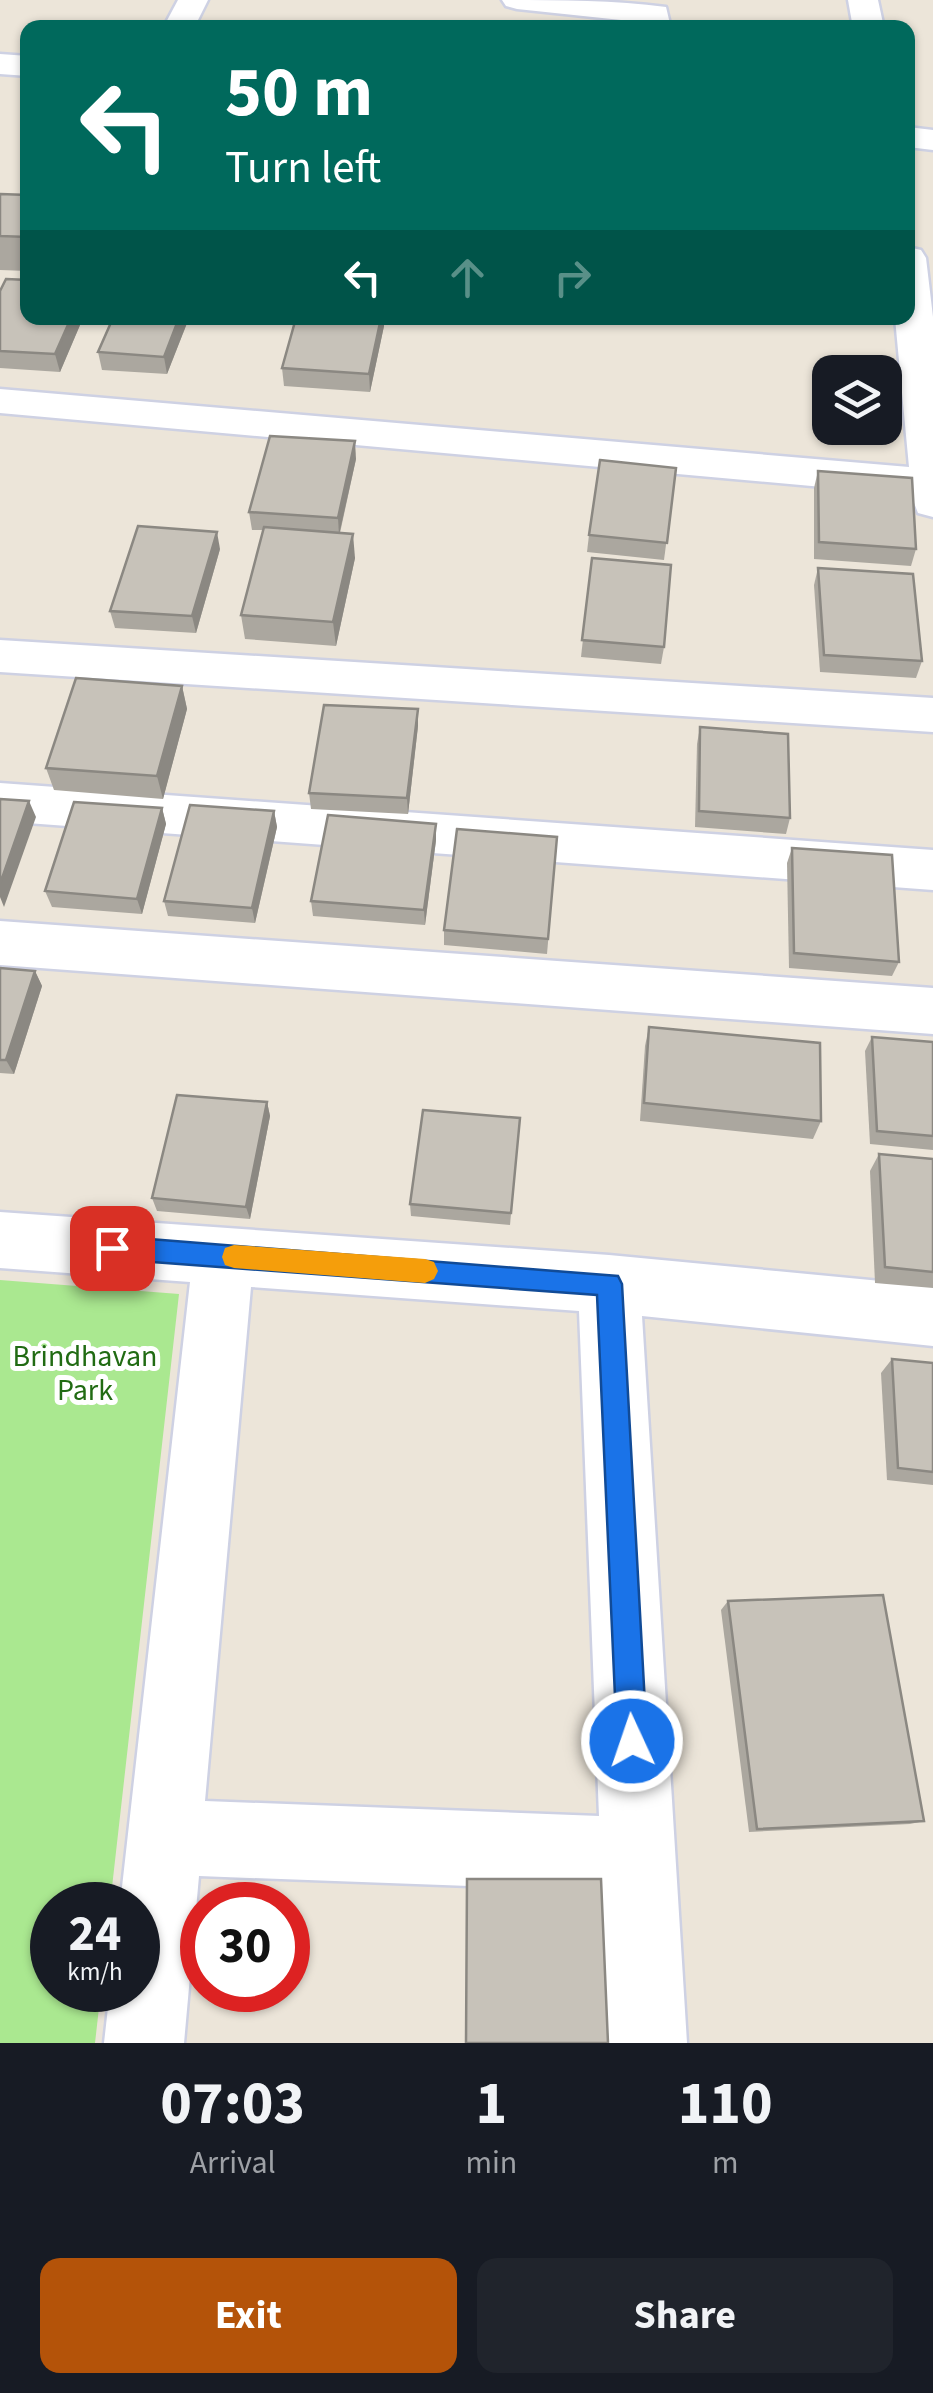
<!DOCTYPE html>
<html lang="en">
<head>
<meta charset="utf-8">
<style>
	:root { --surface:#171b24; --page:#20242c; --text:#f1f3f6; --muted:#9ea1a6; --accent:#b45309 }
	body { margin:0; font-family:"Source Sans 3",sans-serif; background:var(--page); color:var(--text); height:100vh; display:flex; flex-direction:column; font-size:38px; white-space:nowrap }
	* { box-sizing:border-box; margin:0 }
	p { font-size:32px; color:var(--muted) }
	.icon { flex:none; width:55px; height:55px; fill:none; stroke:currentColor; stroke-width:2; stroke-linecap:round; stroke-linejoin:round }
	.map { position:relative; height:2043px; overflow:hidden }
	.details { display:flex; flex-direction:column; background:var(--surface); flex:1 }
	.details>* { flex:none }
	.top-card { position:absolute; left:20px; top:20px; width:895px; height:305px; border-radius:20px; box-shadow:0 2px 8px #0004; background:#00695c; color:#fff; overflow:hidden }
	.buttons { position:absolute; left:812px; top:355px; display:grid; gap:20px }
	.buttons a { display:grid; place-items:center; width:90px; height:90px; border-radius:20px; background:var(--surface); box-shadow:0 2px 8px #0004; font-size:50px }
	.speed { position:absolute; left:30px; top:1882px; display:flex; gap:20px; font-size:50px; font-weight:700; text-align:center }
	.speed>* { display:grid; place-content:center; width:130px; height:130px; border-radius:50%; background:var(--surface); box-shadow:0 2px 8px #0004; line-height:1 }
	.speed small { font-size:25px; font-weight:400 }
	.speed .limit { border:15px solid #d22; background:#fff; color:#111 }
	.pin { position:absolute; display:grid; place-items:center; width:85px; height:85px; color:#fff; margin:-42px; border-radius:20px; box-shadow:0 5px 15px #0006 }
	.me { position:absolute; width:110px; margin:-55px; rotate:357deg; stroke-linejoin:round; filter:drop-shadow(0 0 8px #0008) }
	.turn { display:flex; align-items:center; gap:35px; height:210px; padding:0 40px; font-size:45px }
	.turn .icon { width:130px; height:130px; stroke-width:2.5 }
	.turn b { display:block; font-size:70px; line-height:85px }
	.lanes { display:flex; align-items:center; height:95px; padding:0 40px; background:#0003; justify-content:center; gap:50px; direction:ltr }
	.lanes .off { opacity:.35 }
	.eta { display:flex; justify-content:space-evenly; align-items:center; height:170px; text-align:center }
	.eta b { font-size:60px; font-weight:700; line-height:70px }
	.primary-button { display:flex; gap:20px; margin-top:auto; padding:20px 40px }
	.primary-button a { flex:1; height:115px; border-radius:20px; background:var(--accent); color:#fff; font-size:40px; font-weight:700; line-height:115px; text-align:center }
	.primary-button a+a { background:var(--page); color:var(--text) }
	.map>svg:first-child { display:block }
</style>
</head>
<body>
<div class="map">
<svg width="933" height="2043" viewBox="0 0 933 2043">
	<rect width="100%" height="100%" fill="#ece5d9"/>
	<path fill="#aae890" d="M0,1280L179,1294L110,1905H52V1990H101L95,2043H0Z"/>
	<g fill="none" stroke-linecap="round" stroke-linejoin="round">
		<defs>
			<g id="minor">
				<path d="M178,0H208L194,28H163Z"/>
				<path d="M502,0C555,0 613,0 666,7L671,28H640V22L517,9L506,6Z"/>
				<path d="M848,0H878L884,28H853Z"/>
				<path d="M0,54L28,56V76L0,74Z"/>
				<path d="M908,127L933,130V150L908,147Z"/>
				<path d="M908,247L921,250L926,258L933,317V517L918,513L911,495L0,413V389L909,467L895,318H908Z"/>
				<path d="M0,640L933,698V732L0,672Z"/>
				<path d="M0,783L933,850V890L0,821Z"/>
				<path d="M0,921L933,988V1034L0,965Z"/>
				<path d="M0,1212L609,1255L933,1286V1346L642,1316L687,2043H607L601,1891L199,1876L184,2043H104L110,1990H138V1905H120L190,1282L0,1268ZM251,1287L579,1311L599,1816L205,1801Z"/>
			</g>
		</defs>
		<use href="#minor" stroke="#ced1e3" stroke-width="5"/>
		<use href="#minor" fill="#fff" fill-rule="evenodd"/>
	</g>
	<g fill="#aba79f">
		<path d="M0,194L28,195V271L0,270Z"/>
		<path d="M0,291L28,318H83L60,372L0,368Z"/>
		<path d="M113,318H189L167,374L102,370L98,352Z"/>
		<path d="M384,326L370,392L284,386L282,368Z"/>
		<path d="M356,459L340,533L355,558L336,646L245,639L241,615L263,530H252L249,512Z"/>
		<path d="M676,468L664,560L587,552L589,535Z"/>
		<path d="M818,471L916,549L911,566L814,559V488Z"/>
		<path d="M220,549L196,633L115,628L110,611Z"/>
		<path d="M592,558L664,647L661,664L581,657Z"/>
		<path d="M818,568L922,661L916,678L820,672L814,585Z"/>
		<path d="M182,686L187,709L163,799L54,790L46,768Z"/>
		<path d="M418,726L408,814L311,809L309,793Z"/>
		<path d="M700,727L790,818L786,834L695,827L697,744Z"/>
		<path d="M162,808L166,824L142,914L52,907L45,891Z"/>
		<path d="M274,811L277,827L255,923L168,916L164,901Z"/>
		<path d="M557,837L547,954L444,945V930Z"/>
		<path d="M436,840L425,925L313,916L311,901Z"/>
		<path d="M792,848L899,962L892,976L789,968L787,863Z"/>
		<path d="M0,968L35,971L42,986L14,1074L0,1073Z"/>
		<path d="M649,1027L821,1121L813,1139L640,1121L645,1046Z"/>
		<path d="M872,1037L933,1042V1150L870,1144L865,1051Z"/>
		<path d="M267,1102L270,1116L250,1219L157,1211L152,1198Z"/>
		<path d="M520,1118L510,1225L411,1216L410,1204Z"/>
		<path d="M879,1154L933,1159V1288L875,1283L870,1171Z"/>
		<path d="M892,1359L933,1363V1485L887,1480L881,1373Z"/>
		<path d="M728,1601L924,1821L910,1824L749,1832L721,1610Z"/>
	</g>
	<g fill="#8b8882">
		<path d="M71,318H83L60,372L55,354Z"/>
		<path d="M179,318H189L167,374L164,357Z"/>
		<path d="M381,318H384V326L370,392L369,374Z"/>
		<path d="M355,441L356,459L339,535L338,518Z"/>
		<path d="M217,532L220,549L196,633L192,616Z"/>
		<path d="M353,534L355,558L336,646L333,622Z"/>
		<path d="M182,686L187,709L163,799L157,776Z"/>
		<path d="M418,709V726L408,814L407,798Z"/>
		<path d="M29,801L36,817L4,907L0,897V884Z"/>
		<path d="M162,808L166,824L142,914L137,899Z"/>
		<path d="M274,811L277,827L255,923L252,908Z"/>
		<path d="M436,824V840L425,925L424,910Z"/>
		<path d="M35,971L42,986L14,1074L6,1060Z"/>
		<path d="M267,1102L270,1116L250,1219L246,1207Z"/>
	</g>
	<g fill="#c7c2b9" stroke="#8b8882" stroke-width="2.5">
		<path d="M0,194L28,195V237L0,236Z"/>
		<path d="M6,279L28,280V318H71L55,354L0,351V291Z"/>
		<path d="M113,318H179L164,357L98,352Z"/>
		<path d="M296,318H381L369,374L282,368Z"/>
		<path d="M270,436L355,441L338,518L249,512Z"/>
		<path d="M600,460L676,468L667,543L589,535Z"/>
		<path d="M818,471L912,478L916,549L819,542Z"/>
		<path d="M138,526L217,532L192,616L110,611Z"/>
		<path d="M264,527L353,534L333,622L241,615Z"/>
		<path d="M592,558L671,565L664,647L582,640Z"/>
		<path d="M818,568L913,574L922,661L824,655Z"/>
		<path d="M76,678L182,686L157,776L46,768Z"/>
		<path d="M324,705L418,709L407,798L309,793Z"/>
		<path d="M700,727L788,734L790,818L699,811Z"/>
		<path d="M0,799L29,801L0,884Z"/>
		<path d="M74,802L162,808L137,899L45,891Z"/>
		<path d="M190,805L274,811L252,908L164,901Z"/>
		<path d="M328,815L436,824L424,910L311,901Z"/>
		<path d="M457,829L557,837L548,939L444,930Z"/>
		<path d="M792,848L892,855L899,962L794,953Z"/>
		<path d="M0,968L35,971L6,1060H0Z"/>
		<path d="M649,1027L820,1043L821,1121L644,1103Z"/>
		<path d="M872,1037L933,1042V1136L877,1131Z"/>
		<path d="M177,1095L267,1102L246,1207L152,1198Z"/>
		<path d="M423,1110L520,1118L511,1213L410,1204Z"/>
		<path d="M879,1154L933,1159V1272L885,1267Z"/>
		<path d="M892,1359L933,1363V1472L898,1468Z"/>
		<path d="M883,1595L924,1821L757,1829L728,1601Z"/>
		<path d="M467,1879H601L608,2043H466Z"/>
	</g>
	<path fill="#1a73e8" stroke="#114b97" stroke-width="2.5" d="M112,1236L618,1276L622,1284L647,1741L643,1752L632,1756L622,1752L617,1741L597,1295L112,1259L103,1256L99,1248L103,1240Z"/>
	<path fill="#f59e0b" d="M234,1245L425,1259L434,1262L438,1271L434,1279L425,1283L234,1268L225,1265L222,1257L225,1248Z"/>
	<g text-anchor="middle" dominant-baseline="central" stroke-width="10" stroke-linejoin="round" paint-order="stroke">
		<g font-size="30" fill="#216b13" stroke="#fff">
			<text x="85" y="1356">Brindhavan<tspan x="85" dy="34">Park</tspan></text>
		</g>
	</g>
</svg>
<div class="buttons">
<a><svg class="icon" aria-label="layers" viewBox="0 0 24 24"><path d="M12 4l9 5-9 5-9-5zM3 14l9 5 9-5"/></svg></a>
</div>
<div class="speed"><div>24<small>km/h</small></div><div class="limit">30</div></div>
<div class="pin" style="left:112px;top:1248px;background:#d93025"><svg class="icon" aria-label="arrive" viewBox="0 0 24 24"><path d="M6 21V4h12l-3 4 3 4H6"/></svg></div>
<svg class="me" style="left:632px;top:1741px" viewBox="-20 -20 40 40"><circle r="17" fill="#1a73e8" stroke="#fff" stroke-width="3"/><path d="M0-11L8 9 0 5-8 9z" fill="#fff"/></svg>
<div class="top-card">
<div class="turn"><svg class="icon" aria-label="left" viewBox="0 0 24 24"><path d="M17 20v-9H6M10 6l-5 5 5 5"/></svg><div><b>50 m</b>Turn left</div></div>
<div class="lanes"><svg class="icon" aria-label="left" viewBox="0 0 24 24"><path d="M17 20v-9H6M10 6l-5 5 5 5"/></svg><svg class="icon off" aria-label="ahead" viewBox="0 0 24 24"><path d="M12 20V5M6 11l6-6 6 6"/></svg><svg class="icon off" aria-label="right" viewBox="0 0 24 24"><path d="M7 20v-9h11M14 6l5 5-5 5"/></svg></div>
</div>
</div>
<section class="details">
<div class="eta">
<div><b>07:03</b><p>Arrival</p></div>
<div><b>1</b><p>min</p></div>
<div><b>110</b><p>m</p></div>
</div>
<div class="primary-button"><a>Exit</a><a>Share</a></div>
</section>
</body>
</html>
